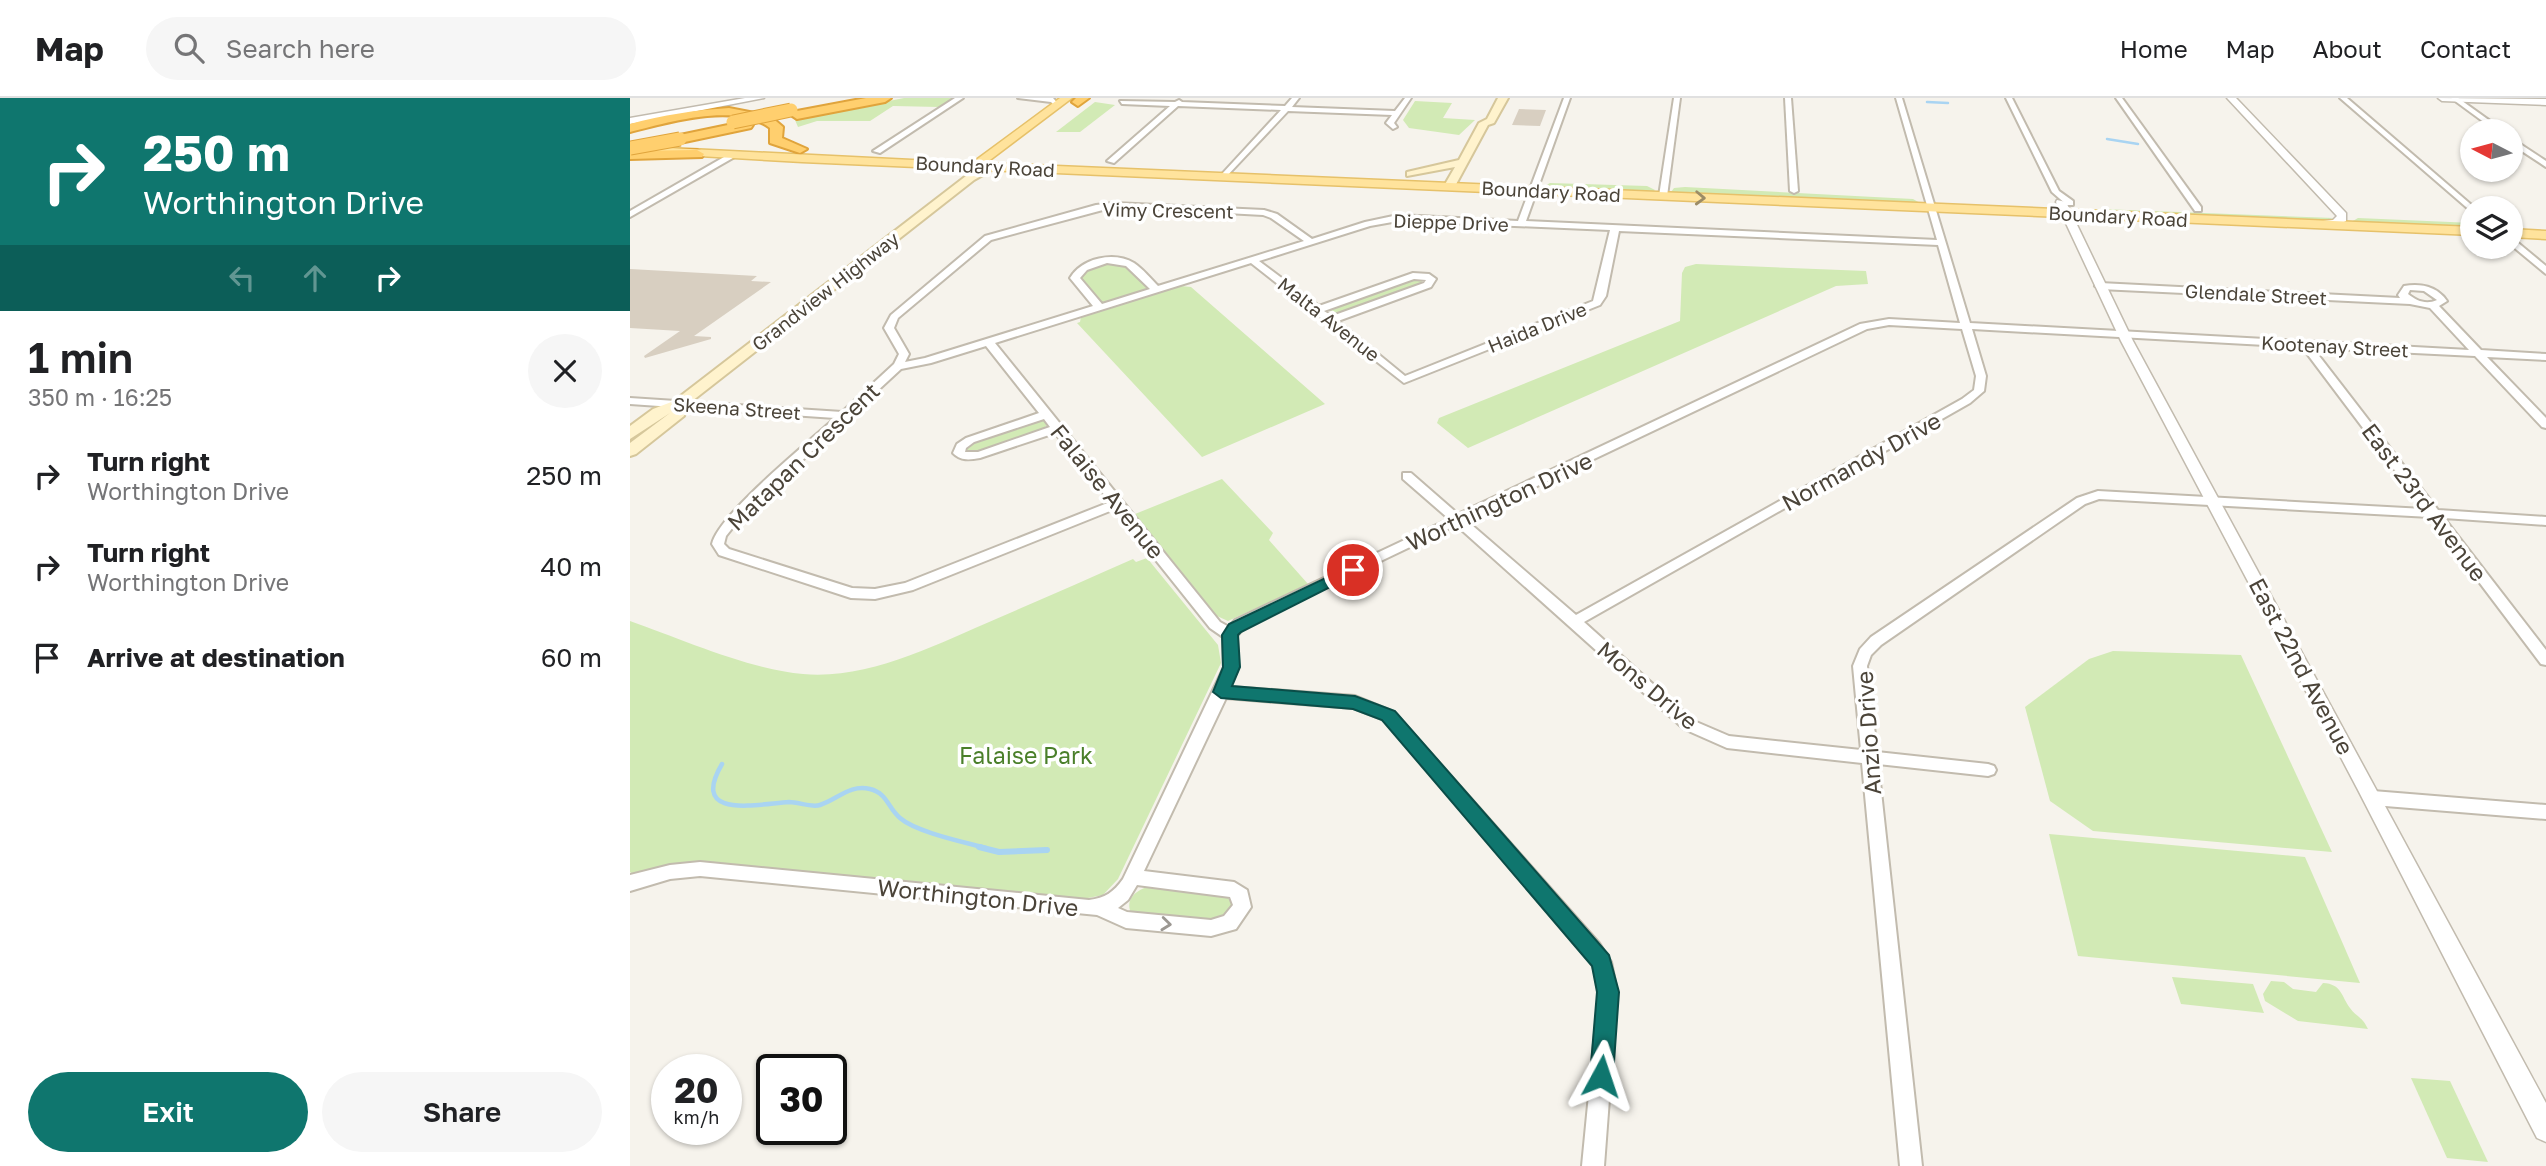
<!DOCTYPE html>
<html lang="en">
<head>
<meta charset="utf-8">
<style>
	:root { --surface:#fff; --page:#f6f6f6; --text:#202124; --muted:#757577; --line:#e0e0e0; --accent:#0f766e }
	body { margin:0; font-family:"Golos Text",sans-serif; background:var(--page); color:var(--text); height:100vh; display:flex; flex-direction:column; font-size:26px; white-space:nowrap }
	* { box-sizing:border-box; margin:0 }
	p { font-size:23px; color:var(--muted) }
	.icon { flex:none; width:38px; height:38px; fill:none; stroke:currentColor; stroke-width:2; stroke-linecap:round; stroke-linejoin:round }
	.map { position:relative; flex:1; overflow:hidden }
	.panel { display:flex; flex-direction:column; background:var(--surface); width:630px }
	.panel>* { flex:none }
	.top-card { background:#0f766e; color:#fff; overflow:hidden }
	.needle { width:46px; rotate:276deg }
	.fabs { position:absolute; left:1830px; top:21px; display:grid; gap:14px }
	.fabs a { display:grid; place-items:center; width:63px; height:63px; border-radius:50%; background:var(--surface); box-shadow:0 2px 5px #0004; font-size:35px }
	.speed { position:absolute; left:21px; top:956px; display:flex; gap:14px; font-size:35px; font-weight:700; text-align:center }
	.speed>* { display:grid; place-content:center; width:91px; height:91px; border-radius:50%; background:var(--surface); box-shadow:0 2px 5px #0004; line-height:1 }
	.speed small { font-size:18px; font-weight:400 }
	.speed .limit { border:4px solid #111; border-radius:10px; background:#fff; color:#111 }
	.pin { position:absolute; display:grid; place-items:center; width:60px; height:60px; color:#fff; margin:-30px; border:4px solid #fff; border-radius:50%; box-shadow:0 2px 7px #0007 }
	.me { position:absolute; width:77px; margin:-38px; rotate:5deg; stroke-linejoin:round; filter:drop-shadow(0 0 5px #0008) }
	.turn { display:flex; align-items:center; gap:24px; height:147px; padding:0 28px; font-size:32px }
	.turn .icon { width:91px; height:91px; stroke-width:2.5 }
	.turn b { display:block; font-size:49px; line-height:60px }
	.lanes { display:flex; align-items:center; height:66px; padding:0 28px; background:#0003; justify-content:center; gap:35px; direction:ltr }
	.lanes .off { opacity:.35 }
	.round { display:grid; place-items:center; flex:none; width:74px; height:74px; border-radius:37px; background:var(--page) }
	.headline { display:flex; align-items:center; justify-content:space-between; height:119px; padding:0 28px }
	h1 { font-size:42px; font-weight:600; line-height:52px }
	.primary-button { display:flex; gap:14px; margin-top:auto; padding:14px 28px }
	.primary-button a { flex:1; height:80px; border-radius:42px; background:var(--accent); color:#fff; font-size:28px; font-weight:600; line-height:80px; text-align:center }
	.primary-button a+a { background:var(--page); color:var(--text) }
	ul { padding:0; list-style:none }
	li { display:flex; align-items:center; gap:21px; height:91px; padding:0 28px }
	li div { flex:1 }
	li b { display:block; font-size:26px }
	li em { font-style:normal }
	header { display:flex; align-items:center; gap:42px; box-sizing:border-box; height:98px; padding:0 35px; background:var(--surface); border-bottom:2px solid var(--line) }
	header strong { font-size:33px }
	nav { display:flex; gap:38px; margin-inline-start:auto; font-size:24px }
	.search { width:490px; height:63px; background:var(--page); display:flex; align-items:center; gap:18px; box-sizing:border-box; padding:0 24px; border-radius:38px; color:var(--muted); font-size:26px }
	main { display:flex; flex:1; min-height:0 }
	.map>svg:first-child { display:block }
</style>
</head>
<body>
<header>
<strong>Map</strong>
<div class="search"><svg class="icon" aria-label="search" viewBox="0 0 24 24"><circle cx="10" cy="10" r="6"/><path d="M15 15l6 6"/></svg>Search here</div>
<nav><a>Home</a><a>Map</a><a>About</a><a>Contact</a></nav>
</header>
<main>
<section class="panel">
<div class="top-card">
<div class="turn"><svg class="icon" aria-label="right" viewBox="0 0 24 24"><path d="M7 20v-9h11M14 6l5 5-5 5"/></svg><div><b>250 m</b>Worthington Drive</div></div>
<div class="lanes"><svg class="icon off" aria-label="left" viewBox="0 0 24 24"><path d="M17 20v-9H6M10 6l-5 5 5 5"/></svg><svg class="icon off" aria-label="ahead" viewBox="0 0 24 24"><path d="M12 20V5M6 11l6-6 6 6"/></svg><svg class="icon" aria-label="right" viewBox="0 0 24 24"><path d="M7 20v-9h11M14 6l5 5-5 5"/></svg></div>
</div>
<div class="headline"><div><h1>1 min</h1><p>350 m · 16:25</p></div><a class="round"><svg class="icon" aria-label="close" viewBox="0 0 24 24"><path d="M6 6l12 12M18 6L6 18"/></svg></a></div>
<ul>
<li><svg class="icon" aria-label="right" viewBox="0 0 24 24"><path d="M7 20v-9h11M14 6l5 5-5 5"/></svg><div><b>Turn right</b><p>Worthington Drive</p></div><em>250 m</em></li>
<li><svg class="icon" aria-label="right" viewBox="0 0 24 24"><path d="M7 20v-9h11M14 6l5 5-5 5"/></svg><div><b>Turn right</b><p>Worthington Drive</p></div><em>40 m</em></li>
<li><svg class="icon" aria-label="arrive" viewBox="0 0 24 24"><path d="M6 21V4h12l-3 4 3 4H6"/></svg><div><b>Arrive at destination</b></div><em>60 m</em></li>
</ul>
<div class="primary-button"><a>Exit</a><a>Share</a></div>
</section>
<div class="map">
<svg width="1916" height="1068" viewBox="0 0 1916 1068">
	<rect width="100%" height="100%" fill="#f6f3ec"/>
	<g fill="#d2eab5">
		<path d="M274,0H325L309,9L263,8L240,23H187L168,29L165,22Z"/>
		<path d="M785,3L822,5L813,20L845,22L829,37L779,30L773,22Z"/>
		<path d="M465,4L485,7L450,34H426Z"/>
		<path d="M920,85L1017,88L1025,92L1023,94L913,89Z"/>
		<path d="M1055,89L1283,101L1290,105L1041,94L1044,90Z"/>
		<path d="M1471,111L1704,120L1688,123L1452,113Z"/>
		<path d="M1728,120L1843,125V131L1723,123Z"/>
		<path d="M485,164L495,166L527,195L551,188L561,189L695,306L572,359L447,225L450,224L451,219L475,211L447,180L450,174Z"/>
		<path d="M1066,166L1236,173L1238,186L1206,188L838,350L807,325L809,320L1050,223L1052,175L1055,169Z"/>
		<path d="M790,181L793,185L789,188L710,216L699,213L776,183Z"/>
		<path d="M414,322L418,326L412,332L347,355L336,354L334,352L339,346L401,324Z"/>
		<path d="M592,381L643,435L639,442L678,486L598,523L587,518L505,416Z"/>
		<path d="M517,460L588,547L591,565L488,781L473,797L453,801L73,763L40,766L4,777L0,774V523C51,541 121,572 173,576C239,582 307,546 366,521C412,501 458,481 503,461L506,464Z"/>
		<path d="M1483,553L1611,557L1702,754L1463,733L1420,703L1395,609L1459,561Z"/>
		<path d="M1419,736L1675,759L1730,885L1448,858Z"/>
		<path d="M517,789L593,797L601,802V812L594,819L582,822L501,815C495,802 505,793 517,789Z"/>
		<path d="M1542,879L1623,886L1634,915L1551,906Z"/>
		<path d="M1641,883L1654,884L1663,891L1686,894L1693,885C1712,886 1711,898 1720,910C1726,919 1732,918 1738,931L1668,923L1635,903L1633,896Z"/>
		<path d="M1781,980L1820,983L1858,1064L1817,1060Z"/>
	</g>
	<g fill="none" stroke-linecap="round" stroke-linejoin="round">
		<g stroke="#a9d4f2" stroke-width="2.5">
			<path d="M1297,4L1318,5"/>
			<path d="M1477,41L1508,46"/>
		</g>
		<path stroke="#a9d4f2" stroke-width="4.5" d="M92,666C59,722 127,706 159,704C169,704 181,710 190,707C208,701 220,686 240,691C257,695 258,710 270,720C286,734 334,744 356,750"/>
		<path stroke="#a9d4f2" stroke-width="6" d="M349,749L369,754L417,752"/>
	</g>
	<g fill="#d8cfc1">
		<path d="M889,11L916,12L910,28L882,27Z"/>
		<path d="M0,171L127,178L121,183L141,184L64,238L81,239V241L15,260L14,258L50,233L0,230Z"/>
	</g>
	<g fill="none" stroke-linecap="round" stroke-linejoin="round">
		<defs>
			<g id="minor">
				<path d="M325,0H333L250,55L243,53Z"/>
				<path d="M388,0H423L430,8L427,10L421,4Z"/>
				<path d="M662,0H669L662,9L765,13L775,0H781L764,25L767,29L763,31L756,25L762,17L658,13L595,80L591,78L592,76L651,12L548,8L484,65L477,63L540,8L492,6L490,3L545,4L549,2L552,4L655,8Z"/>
				<path d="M934,0H940L896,123L1307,142L1266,0H1272L1340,225L1839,252L1800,210L1780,206L1470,191L1465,188L1470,185L1770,200L1768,197L1774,188C1790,185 1807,188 1817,203L1809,208L1851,252L1916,256V262L1857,259L1916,320V330L1912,329L1845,258L1683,250L1808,412L1916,419V427L1814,420L1916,552V567L1911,566L1800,419L1469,401L1455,406L1251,547L1241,557L1237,568L1247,654L1358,666L1364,668L1366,672L1364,676L1358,678L1248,666L1292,1068H1270L1232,665L1097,650L1054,631L826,427L615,528L607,538L608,569L600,589L725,598L764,614L969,845L981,864L987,894L974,1068H952L969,894L963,867L754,622L723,610L596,600L514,773L604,784L617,792L621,809L606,831L581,838L496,830L467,817L70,778L40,781L0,793V777L40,767L70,764L459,802C475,800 484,794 493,781L594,569L593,539L580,530L485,411L283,492L245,501L221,500L89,457L82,446C88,417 179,344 205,320L0,306V300L212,314L264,266L269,256L254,230L261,217L355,138L466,107L484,105L634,112L647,116L682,141L735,124L768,117L888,123ZM484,109L633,117L641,120L674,143L528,188C521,181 513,171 504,165C484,153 452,160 440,180L463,208L295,260L275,264L279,256L264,230L268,220L361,142ZM768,123L980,132L963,203L775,278L708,223L801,189L806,181L799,176L783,175L689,208L629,163L740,128ZM989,133L1308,147L1330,225L1259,221L1230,226L828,416L781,375H773V381L819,421L605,522L599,529L590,524L365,245L621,165L774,285L970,207L976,198ZM477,165L496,168L520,191L472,206L450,180L457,172ZM784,181L796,182L794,185L702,218L694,213ZM1780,192L1794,193L1807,202C1796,207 1787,203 1778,196ZM1259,227L1332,231L1346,278L1344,292L1332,301L946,517L836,422L1237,231ZM1342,231L1672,249L1794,411L1468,393L1447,400L1241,539L1230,551L1223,568L1231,652L1099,638L1064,623L954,524L1340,305L1354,293L1356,278ZM356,248L409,315L336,340L327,346L323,355C331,363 339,362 350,360L425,335L480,404L275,485L245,491L222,490L99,451L94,446L96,438L112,418L271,271L301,265ZM414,321L420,329L348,354H335L336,350L344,344ZM507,787L600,799L603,807L594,818L581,822L497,814L488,810L498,802Z"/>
				<path d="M1044,0H1050L1037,98L1033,100L1029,98Z"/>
				<path d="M1155,0H1161L1168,93L1164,95L1160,93Z"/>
				<path d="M1376,0H1382L1429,93L1443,103V107H1437L1422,94Z"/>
				<path d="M1486,0H1492L1571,109V113H1565Z"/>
				<path d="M1710,0H1717L1845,110H1843V115Z"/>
				<path d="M1821,0H1828L1874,33H1866Z"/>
				<path d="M1881,40L1916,63V69L1881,46Z"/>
				<path d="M101,55L108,57L0,119V113Z"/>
				<path d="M1881,139L1916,168V176L1881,147Z"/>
				<path d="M1743,693L1916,707V721L1743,707L1737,705L1735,700L1737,695Z"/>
			</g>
			<g id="tertiary">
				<path d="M115,0H134L0,26V20Z"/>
				<path d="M1597,0H1606L1716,115V123L1705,128H1683V124L1703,122L1707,118Z"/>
				<path d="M1808,0L1916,1V7L1812,3Z"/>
				<path d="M1427,102L1436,104L1503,243L1916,1005V1044L1907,1040L1727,690L1491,243L1426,104Z"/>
			</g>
			<g id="secondary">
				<path d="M868,0H878L864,25L858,27L824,90L814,88L825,69L777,78V74L829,62L849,25L857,21Z"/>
				<path d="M358,67L367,69L344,82L57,307L54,318L6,356L0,358V345L40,315L0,341V328L23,311L44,303L336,78Z"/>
			</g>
			<g id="primary">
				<path d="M430,0H442L356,65L1843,129V137L172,64L0,54V48L342,65Z"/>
				<path d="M1881,131L1916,133V141L1881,139Z"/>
			</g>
			<g id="motorway">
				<path d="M236,0H261L255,4L167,21L161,17L167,13Z"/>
				<path d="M446,0H459L448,8L442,4Z"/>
				<path d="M99,10L140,18L153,29L152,40L177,51L170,55L140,45V30C106,4 39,24 0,34V26C33,17 65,12 99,10Z"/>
				<path d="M117,23L123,27L121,30L50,45L44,41L50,37Z"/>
				<path d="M67,52L74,56L72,59L0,61V53Z"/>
			</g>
		</defs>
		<use href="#minor" stroke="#c2bbae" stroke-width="4"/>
		<use href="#tertiary" stroke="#c2bbae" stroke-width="3"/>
		<use href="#secondary" stroke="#d6c79b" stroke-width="4"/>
		<use href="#primary" stroke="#e6c16a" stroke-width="3"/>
		<use href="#motorway" stroke="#e0a43c" stroke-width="4"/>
		<use href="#minor" fill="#fff" fill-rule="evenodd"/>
		<use href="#tertiary" fill="#fff" fill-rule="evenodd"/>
		<use href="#secondary" fill="#fff3cd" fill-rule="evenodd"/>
		<use href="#primary" fill="#ffe39c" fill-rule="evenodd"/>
		<use href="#motorway" fill="#ffcf6e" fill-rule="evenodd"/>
		<defs>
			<g id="motorway-bridge">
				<path d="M103,24L161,12"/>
				<path d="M0,50L50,41"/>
			</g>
		</defs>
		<use href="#motorway-bridge" stroke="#e0a43c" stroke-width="15" stroke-linecap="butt"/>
		<use href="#motorway-bridge" stroke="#ffcf6e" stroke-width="13"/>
	</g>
	<defs><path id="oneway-chevron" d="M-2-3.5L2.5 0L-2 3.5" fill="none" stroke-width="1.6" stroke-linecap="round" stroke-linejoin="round" transform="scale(1.75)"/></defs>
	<use stroke="#9c8c66" href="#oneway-chevron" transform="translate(1070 100) rotate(2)"/>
	<use stroke="#9c9892" href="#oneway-chevron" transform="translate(536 826) rotate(6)"/>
	<path fill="#0f766e" stroke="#0a4d48" stroke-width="2" d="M723,467L730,472L728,475L611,534L608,537L610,569L602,588L725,598L765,613L979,857L989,894L983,978L979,986L971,990L963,986L960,978L967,894L962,868L752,622L723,611L591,600L583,594L593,569L592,537L599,526Z"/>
	<g text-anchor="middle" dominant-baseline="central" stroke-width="7" stroke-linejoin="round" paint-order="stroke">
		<g font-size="19" fill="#4b4439" stroke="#fff">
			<text transform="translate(355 68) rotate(3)">Boundary Road</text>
			<text transform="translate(921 93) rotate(3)">Boundary Road</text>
			<text transform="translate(538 112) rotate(1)">Vimy Crescent</text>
			<text transform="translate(1488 118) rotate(3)">Boundary Road</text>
			<text transform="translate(821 124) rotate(2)">Dieppe Drive</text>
			<text transform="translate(195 193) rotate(-38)">Grandview Highway</text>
			<text transform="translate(1626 196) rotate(3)">Glendale Street</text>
			<text transform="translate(699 221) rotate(38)">Malta Avenue</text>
			<text transform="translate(907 229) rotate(-22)">Haida Drive</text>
			<text transform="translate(1705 248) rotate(3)">Kootenay Street</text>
			<text transform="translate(107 310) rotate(4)">Skeena Street</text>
		</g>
		<g font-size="23" fill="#4b4439" stroke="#fff">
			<text transform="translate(173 358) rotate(-44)">Matapan Crescent</text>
			<text transform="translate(1231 363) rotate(-29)">Normandy Drive</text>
			<text transform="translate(478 393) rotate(51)">Falaise Avenue</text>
			<text transform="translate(869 403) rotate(-25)">Worthington Drive</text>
			<text transform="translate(1795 404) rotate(53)">East 23rd Avenue</text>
			<text transform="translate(1672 568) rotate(62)">East 22nd Avenue</text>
			<text transform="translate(1018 587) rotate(40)">Mons Drive</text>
			<text transform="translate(1238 635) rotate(-94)">Anzio Drive</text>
			<text transform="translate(348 799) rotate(6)">Worthington Drive</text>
		</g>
		<g font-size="23" fill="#4a7f2a" stroke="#fff">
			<text x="396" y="657">Falaise Park</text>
		</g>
	</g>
</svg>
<div class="fabs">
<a><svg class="needle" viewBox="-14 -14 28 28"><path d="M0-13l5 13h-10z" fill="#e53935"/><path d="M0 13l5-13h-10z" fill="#757577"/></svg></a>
<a><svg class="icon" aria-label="layers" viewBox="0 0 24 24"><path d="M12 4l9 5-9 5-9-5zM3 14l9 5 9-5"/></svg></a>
</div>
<div class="speed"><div>20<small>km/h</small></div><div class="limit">30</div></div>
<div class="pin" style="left:723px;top:472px;background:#d93025"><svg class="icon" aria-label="arrive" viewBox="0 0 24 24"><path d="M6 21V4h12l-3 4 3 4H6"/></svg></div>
<svg class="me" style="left:971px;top:978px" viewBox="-20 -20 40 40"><path d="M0-17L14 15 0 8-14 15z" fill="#0f766e" stroke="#fff" stroke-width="4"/></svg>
</div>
</main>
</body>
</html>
